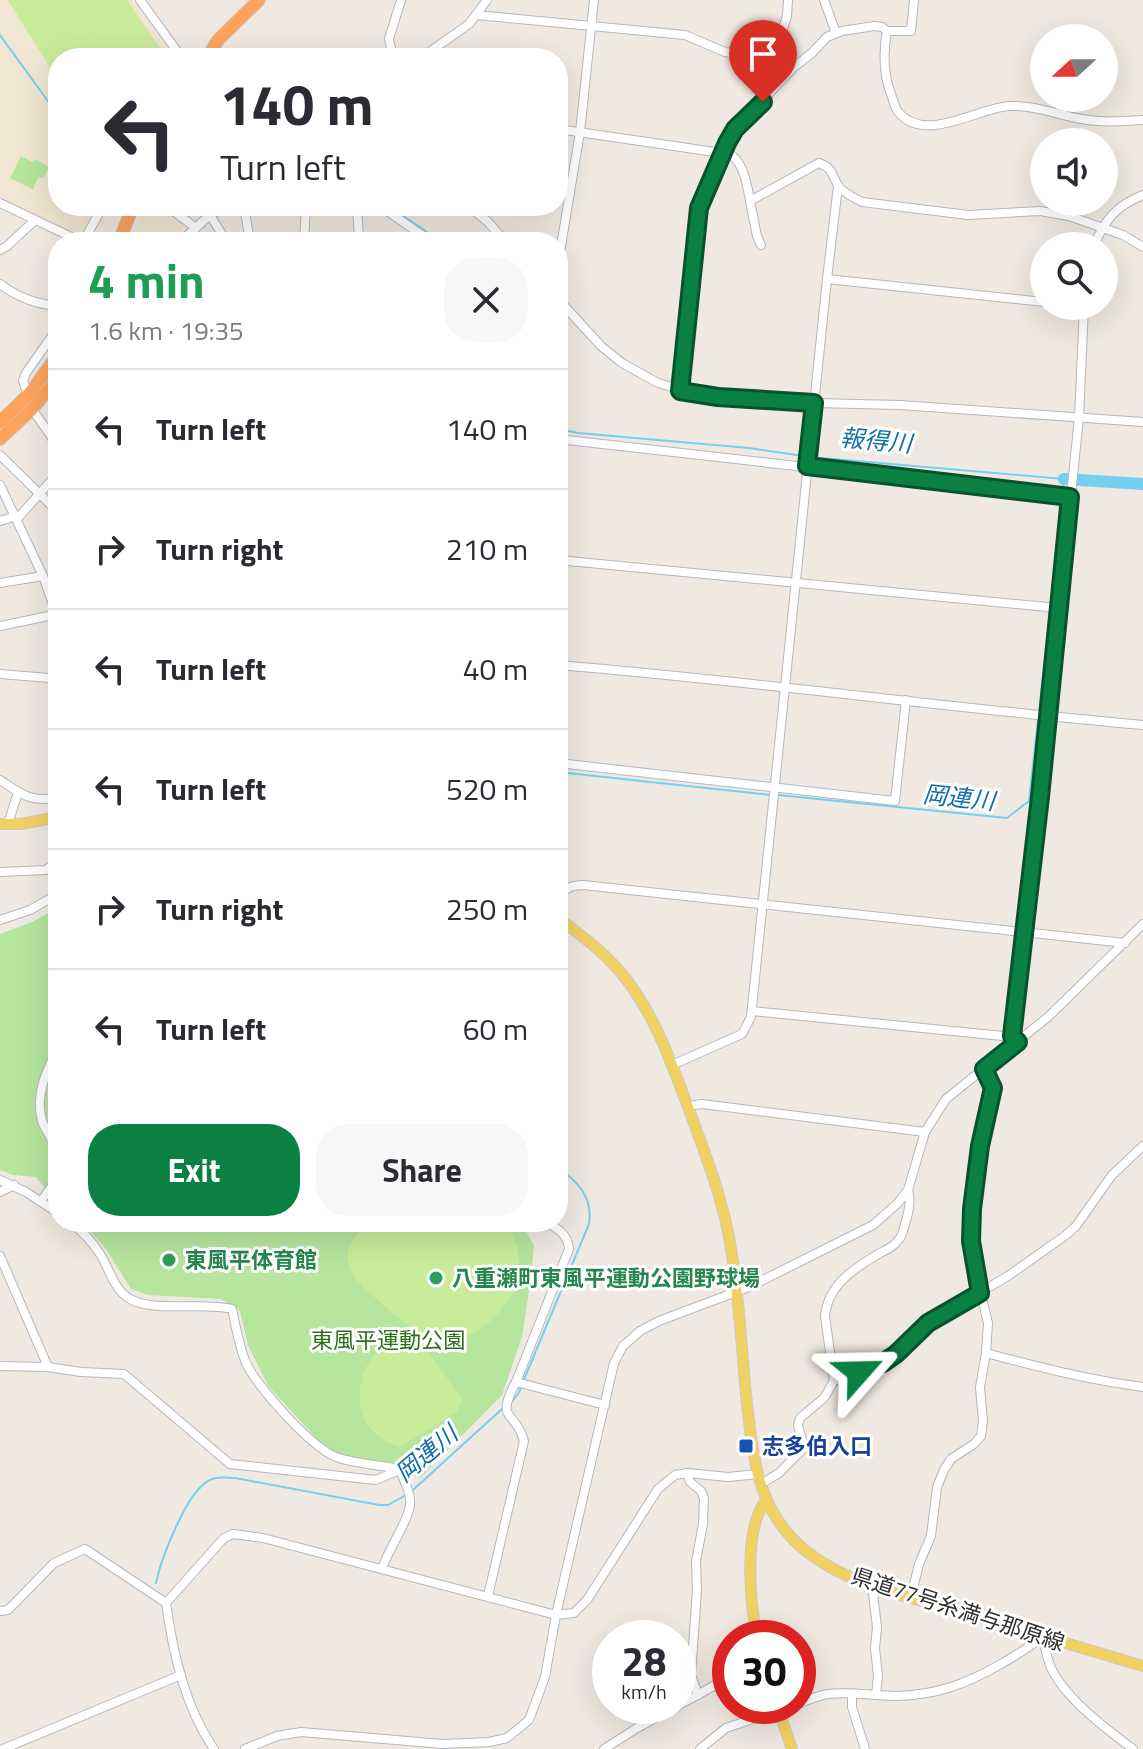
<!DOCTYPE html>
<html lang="en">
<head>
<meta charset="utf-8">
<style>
	:root { --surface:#fff; --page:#f7f7f7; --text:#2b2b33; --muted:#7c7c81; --line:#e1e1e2; --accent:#0b8043 }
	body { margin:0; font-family:"Titillium Web","Noto Sans JP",sans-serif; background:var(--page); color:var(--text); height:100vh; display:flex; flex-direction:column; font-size:30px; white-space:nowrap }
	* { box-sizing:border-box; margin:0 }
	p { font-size:26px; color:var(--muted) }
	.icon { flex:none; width:44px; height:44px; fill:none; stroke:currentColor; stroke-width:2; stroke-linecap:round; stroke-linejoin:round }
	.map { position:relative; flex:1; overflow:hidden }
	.side { position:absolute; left:48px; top:232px; width:520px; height:1000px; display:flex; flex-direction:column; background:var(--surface); border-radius:32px; box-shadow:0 8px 32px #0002 }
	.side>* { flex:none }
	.guide { position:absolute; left:48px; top:48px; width:520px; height:168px; border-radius:32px; box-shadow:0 8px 32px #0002; background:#fff; color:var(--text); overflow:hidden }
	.needle { width:52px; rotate:249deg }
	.tools { position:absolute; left:1030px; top:24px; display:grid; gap:16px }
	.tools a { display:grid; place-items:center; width:88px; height:88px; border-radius:50%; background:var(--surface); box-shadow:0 8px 32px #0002; font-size:40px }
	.speed { position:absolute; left:592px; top:1620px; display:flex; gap:16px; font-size:40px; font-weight:700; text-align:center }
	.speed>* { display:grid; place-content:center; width:104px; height:104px; border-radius:50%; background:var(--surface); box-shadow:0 8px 32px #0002; line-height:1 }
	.speed small { font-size:20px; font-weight:400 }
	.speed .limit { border:12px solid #d22; background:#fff; color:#111 }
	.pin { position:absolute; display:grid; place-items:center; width:68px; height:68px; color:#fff; margin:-82px -34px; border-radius:50% 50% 50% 0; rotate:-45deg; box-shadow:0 0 8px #0007 }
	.pin .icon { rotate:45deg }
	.me { position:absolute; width:88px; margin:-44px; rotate:65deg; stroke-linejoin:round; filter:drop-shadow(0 0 6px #0008) }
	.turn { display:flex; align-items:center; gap:28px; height:168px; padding:0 40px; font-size:36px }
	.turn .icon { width:104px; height:104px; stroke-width:2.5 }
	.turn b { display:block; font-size:56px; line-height:68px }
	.round { display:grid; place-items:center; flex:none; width:84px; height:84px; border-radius:32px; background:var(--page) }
	.overview { display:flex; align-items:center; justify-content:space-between; height:136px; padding:0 40px }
	h1 { font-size:48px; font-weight:700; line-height:60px; color:#1e9e55 }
	.button { display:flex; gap:16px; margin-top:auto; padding:16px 40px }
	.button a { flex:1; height:92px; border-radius:32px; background:var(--accent); color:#fff; font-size:32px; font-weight:700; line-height:92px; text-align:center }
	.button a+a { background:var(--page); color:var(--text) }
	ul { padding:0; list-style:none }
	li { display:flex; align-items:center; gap:24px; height:120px; padding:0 40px; border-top:2px solid var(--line) }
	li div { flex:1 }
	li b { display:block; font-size:30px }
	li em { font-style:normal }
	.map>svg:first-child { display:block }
</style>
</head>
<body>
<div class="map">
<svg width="1143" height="1749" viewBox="0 0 1143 1749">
	<rect width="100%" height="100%" fill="#efe9e1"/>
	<g fill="#f0e6d1">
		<path d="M0,0H132L174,58H58V206H97L80,236L0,197V30L3,27L0,22Z"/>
		<path d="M144,206H160L174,215L184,227L168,242H139L134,234Z"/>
	</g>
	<g fill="#b6e59e">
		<path d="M21,156L32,162L35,159L49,167L44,177L38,178L34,186V190L10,178Z"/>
		<path d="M58,908V1204L36,1177L13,1175L0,1170V934L32,922Z"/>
		<path d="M82,1222H521L534,1246L529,1291L522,1337L502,1395L420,1478L327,1450L268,1386L248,1345L240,1311L221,1299L148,1295L131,1289L106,1249Z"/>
	</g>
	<g fill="#c9ec9a">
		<path d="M8,0H127L167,58H58V81Z"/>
		<path d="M372,1222H505C510,1231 518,1246 519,1256C520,1263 517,1287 514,1293C512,1296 509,1299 507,1302C465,1359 423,1342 378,1300C364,1288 348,1275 348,1256C348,1241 361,1229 372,1222Z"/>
		<path d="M407,1340H420L462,1399L458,1411L400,1447C388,1443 377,1437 369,1427C352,1404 359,1364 383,1348C390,1343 399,1342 407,1340Z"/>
	</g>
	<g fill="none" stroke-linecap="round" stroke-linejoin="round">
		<g stroke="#75cff0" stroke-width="2">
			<path d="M0,35L58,115"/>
			<path d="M388,206L442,242"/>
			<path d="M558,429L578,433L749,448L804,456"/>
			<path d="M810,457L1064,479L1063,493"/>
			<path d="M1051,605L1062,500"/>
			<path d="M1039,712L1050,611"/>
			<path d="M558,772L772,795"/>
			<path d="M778,795L1007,818L1029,801L1038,719"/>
			<path d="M523,1382L589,1224C593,1198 579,1182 558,1168"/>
			<path d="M511,1403L518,1394L521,1388"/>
			<path d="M413,1490L503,1408"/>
			<path d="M156,1583C161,1559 187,1490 210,1480C218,1476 226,1478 235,1478L379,1505H388L404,1496"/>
		</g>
		<path stroke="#75cff0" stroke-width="12" d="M1064,479L1143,484"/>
		<defs>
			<g id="minor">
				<path d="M140,0L182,58"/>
				<path d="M824,0L836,33"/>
				<path d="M477,15L685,35L725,52L760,58L765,64"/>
				<path d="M887,31C883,53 883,75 892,97C894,102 895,109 899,113C926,144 979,107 1010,106C1034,105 1059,115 1082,119C1102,123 1122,121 1143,120"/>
				<path d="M393,58L389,39L401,0"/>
				<path d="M421,58L469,24L487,0"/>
				<path d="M763,102L761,99L765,64L780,38L787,16L788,0"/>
				<path d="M558,129L715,152C741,147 747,182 750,201L819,163C835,169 831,177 840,188C846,194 854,198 862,202L968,215L1040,211L1069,216L1123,235L1143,247"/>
				<path d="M750,201L757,236L761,245"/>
				<path d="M0,203L82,242"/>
				<path d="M167,206L196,228"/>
				<path d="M244,206L250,242"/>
				<path d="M380,206L432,242"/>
				<path d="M468,206L487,221L506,242"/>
				<path d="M210,215L223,236L221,242"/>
				<path d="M83,242L103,206"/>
				<path d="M180,242L210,215L228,206"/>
				<path d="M304,242L306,206"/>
				<path d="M353,242L359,239L357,206"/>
				<path d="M1094,246C1105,219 1116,206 1143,195"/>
				<path d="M0,250L6,247L35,220"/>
				<path d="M558,264L580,132L594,0"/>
				<path d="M827,279L1044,302"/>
				<path d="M0,284C17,297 35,304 57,306"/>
				<path d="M558,299L601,346L622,363L658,383L699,395L814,403L900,405L1143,422"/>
				<path d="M680,391L699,208L719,159L735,129L794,67L812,53L827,37L842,31L874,26L882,27L887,31H911L914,0"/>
				<path d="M28,395L23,381L26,373L57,329L58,296"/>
				<path d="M32,409L51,436L58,452"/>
				<path d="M558,439L1070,497"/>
				<path d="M0,455L58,512"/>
				<path d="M0,485L43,576L58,618"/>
				<path d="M17,519L58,473"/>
				<path d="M0,521L16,516"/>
				<path d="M558,560L1058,608"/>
				<path d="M0,583L43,576"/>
				<path d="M47,585L58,580"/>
				<path d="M0,626L58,614"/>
				<path d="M558,665C753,681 948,708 1143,725"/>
				<path d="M0,674L49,678L58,677"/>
				<path d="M558,763L895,801L906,700"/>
				<path d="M0,780C23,795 30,802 58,798"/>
				<path d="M8,824L18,792"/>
				<path d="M0,872L46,870L58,861"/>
				<path d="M558,900C564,889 570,885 583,885L1125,943"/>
				<path d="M0,920L30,910L58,894"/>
				<path d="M752,1011L1013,1037"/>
				<path d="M1012,1036L1037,824L1079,418L1084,306"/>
				<path d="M672,1065L742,1034L751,1017L827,279L838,186"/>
				<path d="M687,1106L702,1104L925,1132"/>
				<path d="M0,1180L26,1192L58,1213"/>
				<path d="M0,1192L14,1185"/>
				<path d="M41,1201L55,1182C52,1170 57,1155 53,1144C51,1136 45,1129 42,1121C35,1094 46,1072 58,1048"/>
				<path d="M70,1222C82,1231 92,1241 100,1254C109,1268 113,1287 127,1297C149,1314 203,1301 232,1309C236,1327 239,1346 246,1363C257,1387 314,1451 339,1458C358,1464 380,1465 399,1469"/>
				<path d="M0,1256L48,1367"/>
				<path d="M986,1353C1038,1367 1089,1380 1143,1387"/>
				<path d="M0,1366L48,1367L81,1372L124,1374L230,1464L376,1480L399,1470"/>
				<path d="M834,1381L825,1316C828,1284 855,1268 880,1253C887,1250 895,1246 900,1238C903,1234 904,1226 906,1221C909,1210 911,1201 908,1190L925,1132L946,1099L1048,1017L1143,924"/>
				<path d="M516,1382L605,1405"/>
				<path d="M687,1473L690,1482L701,1491L704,1498L703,1524L696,1561L697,1590L691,1675L698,1695"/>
				<path d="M761,1484L779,1473L804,1448L798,1425L800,1418L824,1398L834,1381L883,1363L896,1354L928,1323L1008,1276L1066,1235L1076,1226L1112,1175L1143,1146"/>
				<path d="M382,1569C387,1551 413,1515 410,1499C409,1489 404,1479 399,1469"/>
				<path d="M872,1585L877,1627L875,1648L878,1676L876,1695"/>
				<path d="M488,1596L524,1441C516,1410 494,1422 516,1382L569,1249C568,1234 558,1229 546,1222"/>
				<path d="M911,1597L919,1564L931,1536L937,1487L944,1470L951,1459L974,1444L981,1436L983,1421L980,1387L986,1353L988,1323L974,1265L971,1241L972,1209L980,1146L993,1088L984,1069"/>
				<path d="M166,1603L224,1538L233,1534L263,1538L556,1615L574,1613L587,1600L658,1489L675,1475L687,1473L728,1477L758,1474"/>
				<path d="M0,1611L8,1610L54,1563L85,1549L166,1603C173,1653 185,1707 214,1749"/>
				<path d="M1042,1636C1045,1647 1047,1658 1051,1668C1067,1700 1105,1728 1133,1749"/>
				<path d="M852,1694V1707L865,1749"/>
				<path d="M798,1704C807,1700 818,1696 828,1694C849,1691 874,1696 896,1696C937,1695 966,1684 1001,1664C1016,1655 1030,1648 1042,1636"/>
				<path d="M3,1749L181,1675"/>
				<path d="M245,1749L277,1736L301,1732L443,1744L489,1742L507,1738L529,1720L545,1677L556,1615L614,1363L623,1346L640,1331L659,1321L749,1287L873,1225L898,1203L908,1190"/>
				<path d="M604,1749L637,1728L730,1677"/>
				<path d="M700,1749L726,1728L792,1706"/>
			</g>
			<g id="major">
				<path d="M0,824H21L58,817"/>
				<path d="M558,918C582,936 607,954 626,979C657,1019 673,1068 691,1115C707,1159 724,1202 731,1249C743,1321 742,1394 756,1466C763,1497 775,1523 799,1545C842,1584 907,1596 961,1612C1022,1630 1082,1648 1143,1666"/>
				<path d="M757,1638C750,1602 743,1530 766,1500"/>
				<path d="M777,1706L792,1749"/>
			</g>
			<g id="highway">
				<path d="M207,58L218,40L259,0"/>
				<path d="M119,242L133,206"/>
				<path d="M0,422L30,393L58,355"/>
				<path d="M0,439L32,409L58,378"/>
			</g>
		</defs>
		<use href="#minor" stroke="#b4b7c1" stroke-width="10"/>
		<use href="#major" stroke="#c9c9c9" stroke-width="12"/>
		<use href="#highway" stroke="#c9c9c9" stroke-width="14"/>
		<use href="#minor" stroke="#fff" stroke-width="8"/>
		<use href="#major" stroke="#f2d163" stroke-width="10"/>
		<use href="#highway" stroke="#ffa35c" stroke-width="12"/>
	</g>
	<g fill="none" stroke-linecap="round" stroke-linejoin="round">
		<defs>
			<path id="route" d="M763,102L735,129L727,143L699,208L680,391L718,397L814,403L807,466L1070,497L1040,797L1012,1036L1018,1042L984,1069L993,1088L980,1146L972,1209L971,1241L980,1293L928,1323L896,1354L883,1363L859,1372"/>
		</defs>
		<use href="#route" stroke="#07532c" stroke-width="20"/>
		<use href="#route" stroke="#0b8043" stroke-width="14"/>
	</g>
	<g fill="#2e9e5b" stroke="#fff" stroke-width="3">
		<circle cx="169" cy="1260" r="8"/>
		<circle cx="436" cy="1278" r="8"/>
	</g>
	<rect fill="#1a4fb4" stroke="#fff" stroke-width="3" x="738" y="1438" width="16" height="16" rx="4"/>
	<g text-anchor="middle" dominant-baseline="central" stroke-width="6" stroke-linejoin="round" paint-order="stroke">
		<g font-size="22" font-weight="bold" fill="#27864d" stroke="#fff" text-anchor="start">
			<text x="185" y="1260">東風平体育館</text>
			<text x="452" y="1278">八重瀬町東風平運動公園野球場</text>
		</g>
		<g font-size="22" fill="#2c6e1b" stroke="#fff">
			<text x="388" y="1340">東風平運動公園</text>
		</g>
		<g font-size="22" font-weight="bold" fill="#164399" stroke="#fff" text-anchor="start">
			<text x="762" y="1446">志多伯入口</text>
		</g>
		<g font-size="22" fill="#2e2e2e" stroke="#fff">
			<text transform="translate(958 1609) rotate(18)">県道77号糸満与那原線</text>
		</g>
		<g font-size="24" font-style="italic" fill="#0d6fa3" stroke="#fff">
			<text transform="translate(876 440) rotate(5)">報得川</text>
			<text transform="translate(959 797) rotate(6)">岡連川</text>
			<text transform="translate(426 1453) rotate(-40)">岡連川</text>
		</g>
	</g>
</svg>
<div class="tools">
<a><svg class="needle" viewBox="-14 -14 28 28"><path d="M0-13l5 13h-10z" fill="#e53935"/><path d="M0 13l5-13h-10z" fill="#7c7c81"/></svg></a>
<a><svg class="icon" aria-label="sound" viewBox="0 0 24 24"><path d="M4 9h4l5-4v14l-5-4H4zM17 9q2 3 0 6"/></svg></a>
<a><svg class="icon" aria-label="search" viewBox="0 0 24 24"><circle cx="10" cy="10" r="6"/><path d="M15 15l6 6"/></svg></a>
</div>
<div class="speed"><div>28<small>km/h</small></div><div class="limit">30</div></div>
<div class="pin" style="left:763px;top:102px;background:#d93025"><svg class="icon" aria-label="arrive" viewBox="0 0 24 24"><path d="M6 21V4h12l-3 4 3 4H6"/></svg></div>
<svg class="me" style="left:859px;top:1372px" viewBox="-20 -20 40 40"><path d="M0-17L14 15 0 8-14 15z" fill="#0b8043" stroke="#fff" stroke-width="4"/></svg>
<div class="guide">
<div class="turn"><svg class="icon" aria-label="left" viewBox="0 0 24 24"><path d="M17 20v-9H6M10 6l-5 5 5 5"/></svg><div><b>140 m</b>Turn left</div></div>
</div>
<section class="side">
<div class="overview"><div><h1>4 min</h1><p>1.6 km · 19:35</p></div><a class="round"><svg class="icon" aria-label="close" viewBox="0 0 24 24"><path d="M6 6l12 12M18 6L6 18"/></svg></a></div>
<ul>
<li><svg class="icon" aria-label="left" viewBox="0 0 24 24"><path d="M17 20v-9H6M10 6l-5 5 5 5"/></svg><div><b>Turn left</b></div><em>140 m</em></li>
<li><svg class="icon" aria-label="right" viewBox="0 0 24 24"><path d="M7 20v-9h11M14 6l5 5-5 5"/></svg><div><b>Turn right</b></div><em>210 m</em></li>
<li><svg class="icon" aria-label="left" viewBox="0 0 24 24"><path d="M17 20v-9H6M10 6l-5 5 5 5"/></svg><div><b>Turn left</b></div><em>40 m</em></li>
<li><svg class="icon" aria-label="left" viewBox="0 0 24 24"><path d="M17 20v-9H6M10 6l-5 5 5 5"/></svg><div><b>Turn left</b></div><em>520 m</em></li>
<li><svg class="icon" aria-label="right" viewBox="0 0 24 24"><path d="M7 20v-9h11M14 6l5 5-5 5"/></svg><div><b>Turn right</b></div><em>250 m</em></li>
<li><svg class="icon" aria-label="left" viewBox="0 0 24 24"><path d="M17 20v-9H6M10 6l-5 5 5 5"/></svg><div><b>Turn left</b></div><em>60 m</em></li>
</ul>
<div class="button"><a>Exit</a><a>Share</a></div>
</section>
</div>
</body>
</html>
